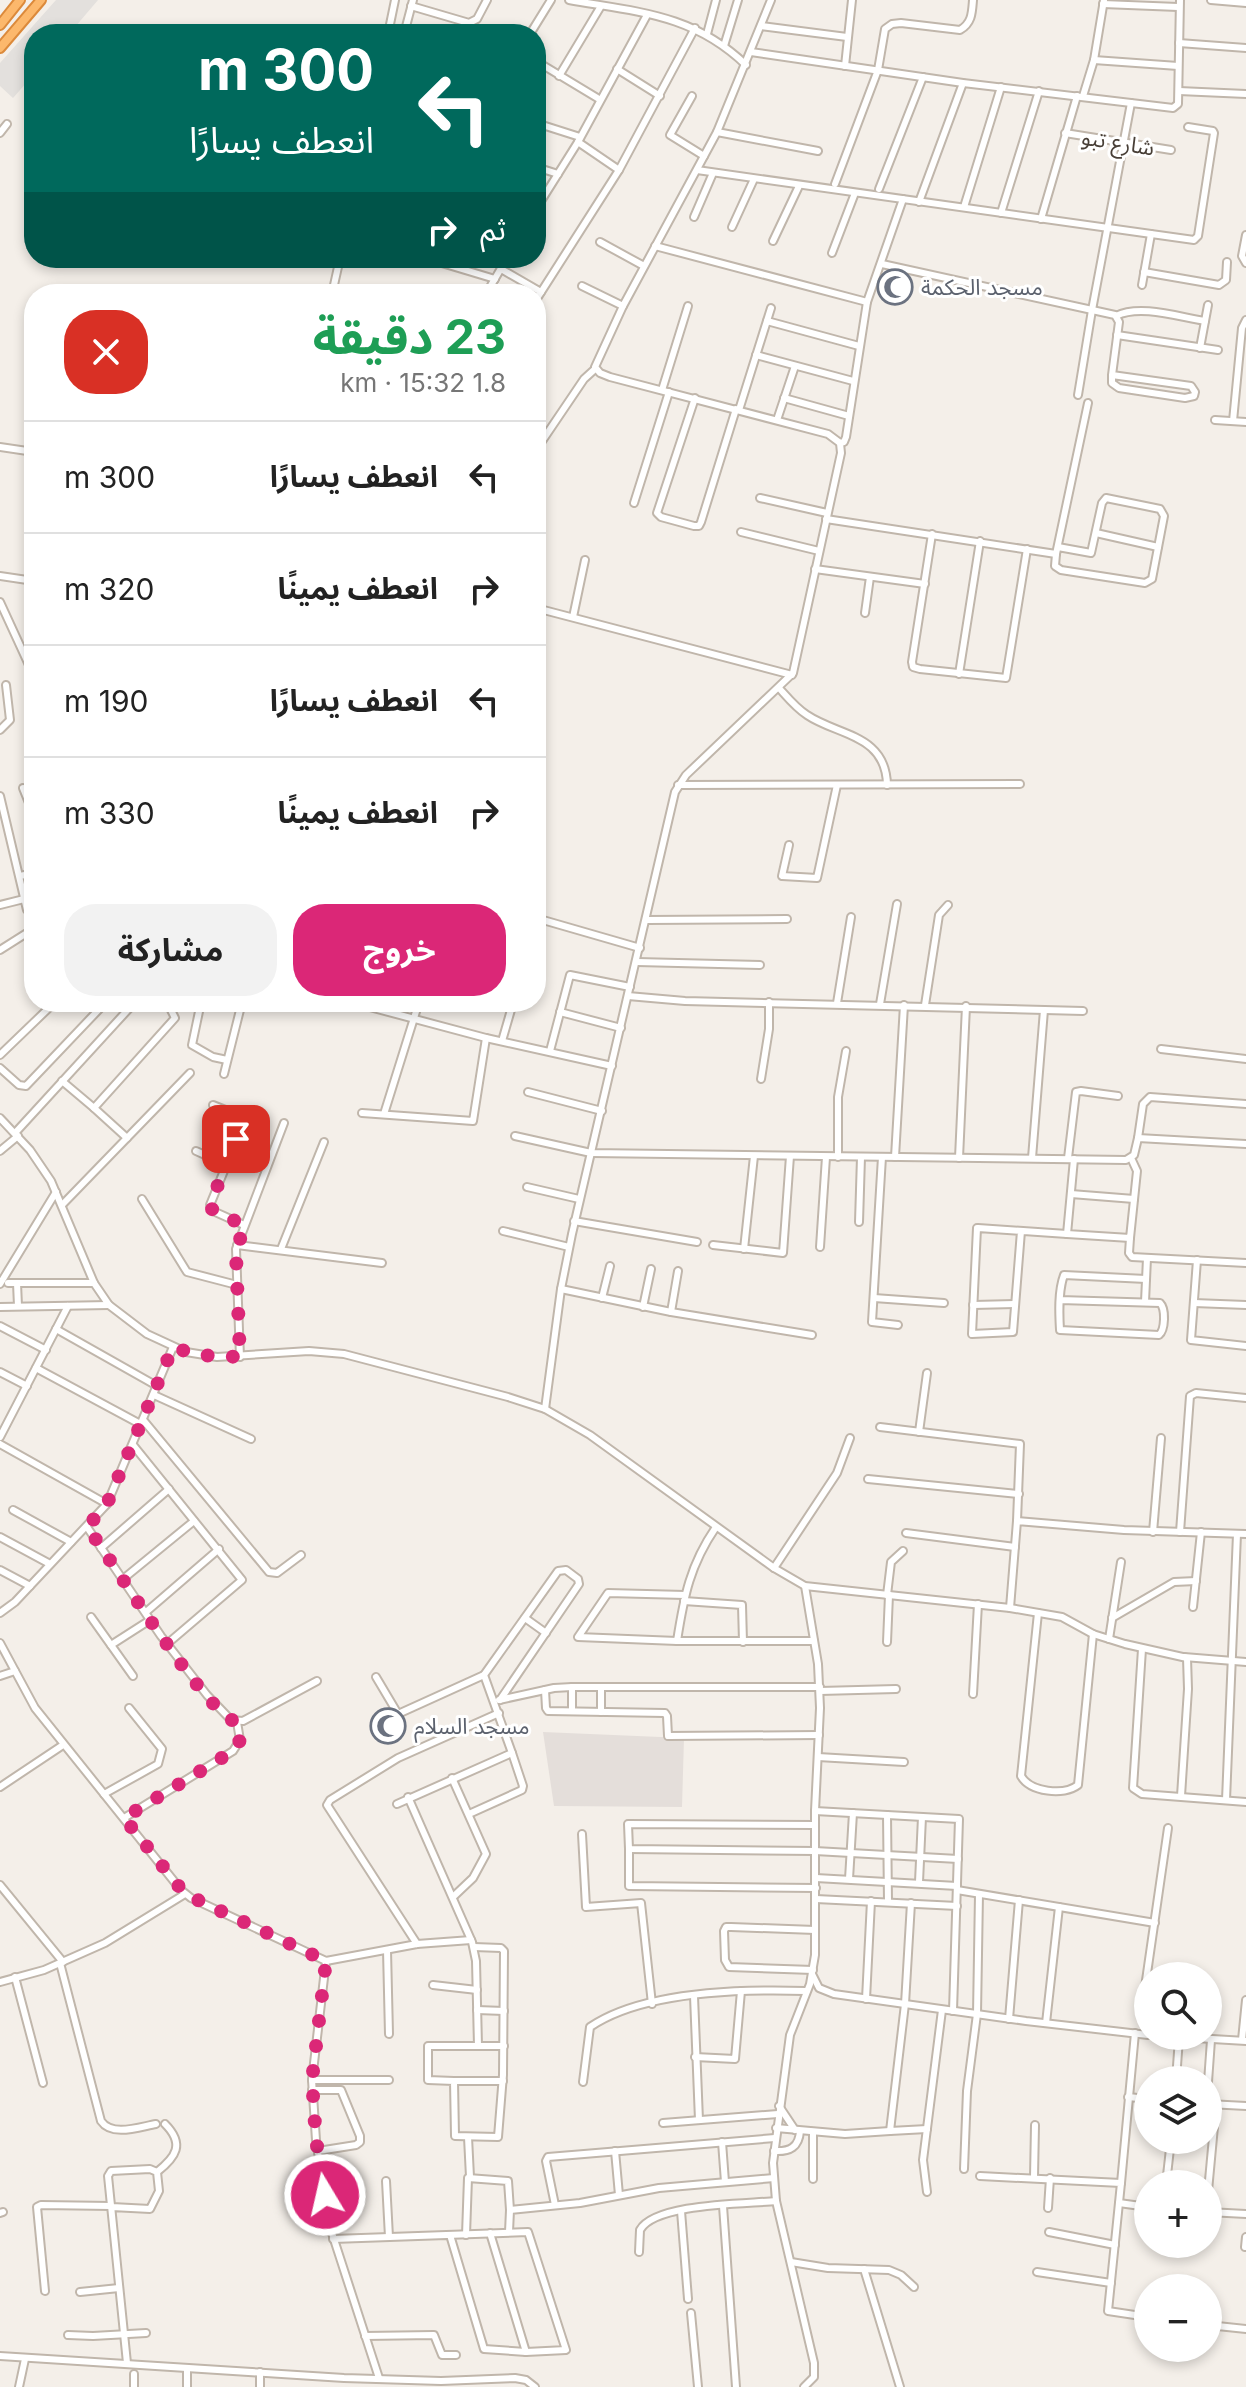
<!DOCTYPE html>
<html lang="ar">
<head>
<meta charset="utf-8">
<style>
	:root { --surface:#fff; --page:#f2f2f2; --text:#222; --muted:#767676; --line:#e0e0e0; --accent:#db2777 }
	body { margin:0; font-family:Inter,"Noto Sans Arabic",sans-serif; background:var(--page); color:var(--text); direction:rtl; height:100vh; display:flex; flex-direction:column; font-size:30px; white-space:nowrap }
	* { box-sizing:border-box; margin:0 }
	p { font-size:26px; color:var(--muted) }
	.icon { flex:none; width:44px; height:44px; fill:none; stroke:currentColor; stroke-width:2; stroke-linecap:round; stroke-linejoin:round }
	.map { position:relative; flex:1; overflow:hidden; direction:ltr }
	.side { position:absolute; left:24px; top:284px; width:522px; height:728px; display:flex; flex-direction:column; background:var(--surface); border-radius:32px; box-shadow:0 4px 12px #0003; direction:rtl }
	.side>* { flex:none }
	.hud { position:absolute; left:24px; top:24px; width:522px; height:244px; border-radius:32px; box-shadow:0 4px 12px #0003; direction:rtl; background:#00695c; color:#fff; overflow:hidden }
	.controls { position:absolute; left:1134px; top:1962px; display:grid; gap:16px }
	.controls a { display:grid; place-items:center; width:88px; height:88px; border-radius:50%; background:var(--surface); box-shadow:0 4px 12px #0003; font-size:40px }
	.pin { position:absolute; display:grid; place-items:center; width:68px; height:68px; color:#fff; margin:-34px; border-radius:16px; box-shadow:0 4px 12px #0006 }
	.me { position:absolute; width:88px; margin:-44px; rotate:351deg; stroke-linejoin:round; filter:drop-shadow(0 0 6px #0008) }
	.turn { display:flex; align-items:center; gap:28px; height:168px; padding:0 40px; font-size:36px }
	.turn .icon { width:104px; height:104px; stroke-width:2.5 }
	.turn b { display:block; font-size:56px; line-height:68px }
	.then { display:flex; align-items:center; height:76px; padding:0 40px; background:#0003; gap:16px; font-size:30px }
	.round { display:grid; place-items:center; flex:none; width:84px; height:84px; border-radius:32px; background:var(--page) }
	.summary { display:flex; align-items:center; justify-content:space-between; height:136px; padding:0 40px }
	h1 { font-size:48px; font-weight:700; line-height:60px; color:#1e9e55 }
	.action { display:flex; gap:16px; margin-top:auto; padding:16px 40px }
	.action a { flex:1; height:92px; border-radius:32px; background:var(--accent); color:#fff; font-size:32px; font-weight:700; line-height:92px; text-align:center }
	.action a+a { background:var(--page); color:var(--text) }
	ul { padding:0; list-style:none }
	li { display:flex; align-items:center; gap:24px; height:112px; padding:0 40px; border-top:2px solid var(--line) }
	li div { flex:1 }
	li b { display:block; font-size:30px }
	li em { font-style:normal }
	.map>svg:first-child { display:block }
</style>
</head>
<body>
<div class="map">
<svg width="1246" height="2387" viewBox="0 0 1246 2387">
	<rect width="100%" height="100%" fill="#f4efe9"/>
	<path fill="#e4deda" d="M543,1732L684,1738L682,1807L554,1806Z"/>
	<path fill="#e3e0dd" d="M56,0H98L69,34H34V74L13,98L0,86V63Z"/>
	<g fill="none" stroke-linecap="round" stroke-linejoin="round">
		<defs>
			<g id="minor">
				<path d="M569,0C638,12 693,14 746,65"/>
				<path d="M1211,0L1246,3"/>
				<path d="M1103,4L1178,7"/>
				<path d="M411,6L469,23L477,19L487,0"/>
				<path d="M761,26L847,37"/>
				<path d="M388,34L395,0"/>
				<path d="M404,34L413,0"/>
				<path d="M530,34L551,0"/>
				<path d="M707,34L716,0"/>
				<path d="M1179,43L1246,48"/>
				<path d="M724,46L738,0"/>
				<path d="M751,52L963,83L1173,108L1178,104L1180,0"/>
				<path d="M1094,60L1178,66"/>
				<path d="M536,61L599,99"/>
				<path d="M845,66L852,0"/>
				<path d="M617,69L660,96"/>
				<path d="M559,76L601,6"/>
				<path d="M1179,91L1246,94"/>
				<path d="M692,96L670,135L704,156"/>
				<path d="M1083,96L1094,60L1104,0"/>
				<path d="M536,123L580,137"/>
				<path d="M717,132L818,151"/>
				<path d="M0,133L7,124"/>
				<path d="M1065,133L1171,150"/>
				<path d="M578,142L619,170"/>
				<path d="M536,167L558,174"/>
				<path d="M697,170L1194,240L1198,236L1214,133L1213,131L1188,127"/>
				<path d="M835,184L878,70L885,29L892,24L901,23L960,30C972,23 972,13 973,0"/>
				<path d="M879,189L923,77"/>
				<path d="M919,202L963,83"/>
				<path d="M964,207L1001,87"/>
				<path d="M536,209L578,142L647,15"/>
				<path d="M1001,213L1039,91"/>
				<path d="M694,217L713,173"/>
				<path d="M1041,219L1077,96"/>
				<path d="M732,227L754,179"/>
				<path d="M1246,235L1242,256L1246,263"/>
				<path d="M773,241L799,186"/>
				<path d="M600,242L644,266"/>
				<path d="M655,246L867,302"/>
				<path d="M832,253L855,193"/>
				<path d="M425,258L495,279"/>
				<path d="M882,264L1115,315L1119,322L1112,375V383L1119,388L1185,398L1194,396L1195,392L1191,386L1112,375"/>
				<path d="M501,269L541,292"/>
				<path d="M1144,272L1219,285L1226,280L1227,262"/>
				<path d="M1142,285L1151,234"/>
				<path d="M582,286L623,306"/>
				<path d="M332,294L340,258"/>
				<path d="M486,294L507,258"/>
				<path d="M536,300L619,170L695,28"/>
				<path d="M1116,316C1140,304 1179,317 1205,321"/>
				<path d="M767,321L859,346"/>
				<path d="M1117,335L1218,350"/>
				<path d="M1200,348L1208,305"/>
				<path d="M756,355L853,381"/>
				<path d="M662,390L688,306"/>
				<path d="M1078,395L1092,310L1131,103"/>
				<path d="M695,398L657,513L661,517L694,526H699L701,522L736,409"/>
				<path d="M784,398L849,416"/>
				<path d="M739,410L771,308"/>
				<path d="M777,420L795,366"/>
				<path d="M1215,420L1246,422"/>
				<path d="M1233,421L1242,328L1246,320"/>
				<path d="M840,443L844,442L846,437L867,302L903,199"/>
				<path d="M0,447L34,452"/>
				<path d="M536,450L584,379L595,369"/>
				<path d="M760,498L827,513"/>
				<path d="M634,503L669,392"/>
				<path d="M826,519L1056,554"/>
				<path d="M741,532L819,551"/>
				<path d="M1096,533L1158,547"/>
				<path d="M932,534L912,662L913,667L920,669L1006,678L1027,549"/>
				<path d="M536,543L538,539"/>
				<path d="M1058,547L1091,553L1102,503L1106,498L1160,509L1164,516L1152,579L1145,583L1061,570L1055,566L1056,554L1088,403"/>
				<path d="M815,569L925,584"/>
				<path d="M0,576L34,581"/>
				<path d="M0,602L34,676"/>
				<path d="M536,608L792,675"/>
				<path d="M865,613L870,577"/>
				<path d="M573,617L585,560"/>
				<path d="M959,674L980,541"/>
				<path d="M779,688C788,698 796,708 807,715C838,736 886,734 887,785"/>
				<path d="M0,730L10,720L6,685"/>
				<path d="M678,785L1020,784"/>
				<path d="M23,788L34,815"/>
				<path d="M0,796L27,910L34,913"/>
				<path d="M789,845L782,876L817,878L837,785"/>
				<path d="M20,876L34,873"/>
				<path d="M0,905L24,899"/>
				<path d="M536,918L640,948"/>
				<path d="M647,920L787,919"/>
				<path d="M0,950L30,931"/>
				<path d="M637,962L760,965"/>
				<path d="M628,996L685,1001L1083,1011"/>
				<path d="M201,1002L192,1045L213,1057L227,1060"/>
				<path d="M351,1002L486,1038L612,1066"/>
				<path d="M837,1003L851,917"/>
				<path d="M880,1004L897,904"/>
				<path d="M925,1005L939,915L948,905"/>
				<path d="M560,1012L621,1028"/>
				<path d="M502,1041L513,1003"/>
				<path d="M1161,1049L1246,1059"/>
				<path d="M550,1051L570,975L630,987"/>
				<path d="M0,1055L55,1002"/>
				<path d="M0,1068L19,1085L26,1086L106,1002"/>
				<path d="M224,1074L242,1002"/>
				<path d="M761,1079L769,1029V1002"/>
				<path d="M62,1081L94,1108L175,1018L167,1002"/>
				<path d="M528,1092L602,1111"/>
				<path d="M213,1105L245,1118"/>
				<path d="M94,1108L127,1138"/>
				<path d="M362,1113L473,1121L486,1038"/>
				<path d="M384,1114L419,1002"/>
				<path d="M0,1118L30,1150L51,1181L94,1283L109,1305L147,1334L186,1352L217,1357L309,1351L344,1354L508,1397L545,1409L590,1435L774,1568L805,1586L1010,1608L1017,1521L1124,1530L1246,1534"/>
				<path d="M15,1133L135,1002"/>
				<path d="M515,1136L591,1153L1126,1160L1134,1155L1138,1138L1246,1144"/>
				<path d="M1138,1138L1143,1104L1150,1097L1246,1104"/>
				<path d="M0,1151L18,1136"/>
				<path d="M196,1151L225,1164"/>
				<path d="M838,1157V1097L846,1051"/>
				<path d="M882,1157L872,1322L898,1325"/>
				<path d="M895,1157L904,1005"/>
				<path d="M959,1158L966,1006"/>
				<path d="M1032,1158L1044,1010"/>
				<path d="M1068,1158L1076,1092L1081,1091L1118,1096"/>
				<path d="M1074,1159L1067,1234L1130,1238L1137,1171L1131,1158"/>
				<path d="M527,1187L579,1199"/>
				<path d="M1071,1194L1134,1199"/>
				<path d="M142,1199L187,1272L237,1285"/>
				<path d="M62,1205L190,1073"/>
				<path d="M574,1221L697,1242"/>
				<path d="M859,1222L861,1157"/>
				<path d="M244,1225L213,1211L210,1205L248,1112"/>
				<path d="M503,1231L569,1247"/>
				<path d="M1021,1231L1013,1332L972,1334L977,1228H978L1067,1234"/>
				<path d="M1130,1238L1129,1253L1132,1257L1246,1263"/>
				<path d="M237,1245L382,1263"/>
				<path d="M713,1245L783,1253L790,1156"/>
				<path d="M820,1247L826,1157"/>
				<path d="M281,1249L324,1142"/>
				<path d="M744,1249L754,1156"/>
				<path d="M1197,1260L1191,1340L1246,1346"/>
				<path d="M8,1283H94"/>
				<path d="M17,1283L18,1306"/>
				<path d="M0,1284L56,1192"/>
				<path d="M561,1289L671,1312L812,1335"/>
				<path d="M602,1298L610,1266"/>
				<path d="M874,1298L944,1303"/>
				<path d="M1060,1300L1160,1303C1166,1309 1165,1330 1159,1335L1060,1330C1059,1313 1058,1291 1064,1275L1146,1279"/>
				<path d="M1145,1302L1147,1258"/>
				<path d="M1194,1303L1246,1305"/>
				<path d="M973,1305L1015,1304"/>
				<path d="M0,1307L109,1305"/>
				<path d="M643,1307L651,1269"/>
				<path d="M671,1312L678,1271"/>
				<path d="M0,1326L46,1350"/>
				<path d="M56,1329L157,1386"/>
				<path d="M240,1357L236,1249L284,1123"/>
				<path d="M36,1368L142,1425"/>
				<path d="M0,1372L27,1386"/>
				<path d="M154,1395L251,1439"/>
				<path d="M545,1409L561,1289L572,1234L675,792L686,775L793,673L841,453L840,443L828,434L610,377L600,373L595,367L623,306L717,132L771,0"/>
				<path d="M144,1421L269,1572L277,1573L301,1555"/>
				<path d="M880,1427L1020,1444L1017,1521"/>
				<path d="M919,1432L927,1373"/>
				<path d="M0,1437L68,1306"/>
				<path d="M0,1444L107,1504"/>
				<path d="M133,1445L242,1580L167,1644"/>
				<path d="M868,1479L1019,1494"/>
				<path d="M13,1510L71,1542"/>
				<path d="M87,1527L161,1636L207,1695L231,1720L243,1721L317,1681"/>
				<path d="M1153,1532L1161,1438"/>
				<path d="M1180,1532L1190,1396L1196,1393L1246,1398"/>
				<path d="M906,1533L1015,1547"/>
				<path d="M0,1537L50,1564"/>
				<path d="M101,1548L169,1489"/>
				<path d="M774,1568L837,1473L850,1438"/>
				<path d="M0,1570L30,1586"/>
				<path d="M123,1579L194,1521"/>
				<path d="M685,1595L608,1593L578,1637L677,1641C684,1596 690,1565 716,1527"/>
				<path d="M887,1595L891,1562L903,1551"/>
				<path d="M684,1601L742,1605L743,1642"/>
				<path d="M1193,1607L1201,1532"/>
				<path d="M1010,1608L1062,1617L1093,1634L1125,1644L1187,1658L1188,1689L1181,1796"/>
				<path d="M146,1612L219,1549"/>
				<path d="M0,1613L15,1602L107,1504L173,1347"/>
				<path d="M1038,1613L1021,1776C1030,1792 1064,1796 1078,1785L1093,1634"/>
				<path d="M91,1617L133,1676"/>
				<path d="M525,1618L546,1633"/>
				<path d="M1112,1618L1174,1582L1196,1581"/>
				<path d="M1109,1639L1121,1562"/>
				<path d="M677,1641H814"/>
				<path d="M887,1642L889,1595"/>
				<path d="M0,1643L35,1708L181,1890L191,1898L326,1961L417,1944L471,1940"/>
				<path d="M111,1645L150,1620"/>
				<path d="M1142,1649L1133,1788L1142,1794L1246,1802"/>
				<path d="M1184,1657L1246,1662"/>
				<path d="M0,1676L15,1671"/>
				<path d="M376,1677L398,1714L484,1675"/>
				<path d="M572,1687V1711"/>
				<path d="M601,1688V1712"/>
				<path d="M545,1690L546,1708L548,1711L665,1713L667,1716L668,1736L819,1735"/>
				<path d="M820,1691L896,1689"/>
				<path d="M973,1694L978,1604"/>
				<path d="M499,1700L554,1688L572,1687H820"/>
				<path d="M818,1757L904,1762"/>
				<path d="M452,1778L486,1854L473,1878L454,1896"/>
				<path d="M0,1787L63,1745"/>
				<path d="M104,1794L158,1764L162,1749L129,1708"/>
				<path d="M408,1797L472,1942L476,1961L478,2046H504"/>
				<path d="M1226,1800L1237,1534"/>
				<path d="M397,1804L512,1753L484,1675L558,1571L566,1570L578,1579L579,1584L500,1700"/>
				<path d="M815,1811L959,1819L953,2011"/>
				<path d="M469,1814L522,1790L523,1786L512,1753"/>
				<path d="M887,1815L888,1902"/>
				<path d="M124,1818L233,1751L240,1740L237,1722"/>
				<path d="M815,1825L628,1824L629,1849L815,1851L958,1859"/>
				<path d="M582,1834L586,1907L641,1903L652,2004"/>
				<path d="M629,1849V1886L816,1888"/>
				<path d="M816,1878L957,1886"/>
				<path d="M849,1879L853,1813"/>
				<path d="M919,1882L922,1817"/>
				<path d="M0,1885L63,1962"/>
				<path d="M957,1890L1155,1923"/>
				<path d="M816,1899L957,1906"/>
				<path d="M911,1903L905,2004L890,2131L927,2129"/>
				<path d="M417,1944L327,1805L330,1800L398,1758L499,1713"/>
				<path d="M474,1947L501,1948L504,1951L503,2075L498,2137L455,2136L454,2081L428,2080V2046H478"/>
				<path d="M387,1950L389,2034"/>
				<path d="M326,1961L312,2080L316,2140L330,2227L379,2378"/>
				<path d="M60,1963L101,2121C112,2137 139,2127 156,2124"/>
				<path d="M813,1970L729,1967L725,1960L724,1931L726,1927H731L815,1930"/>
				<path d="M812,1974L819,1988L834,1994L1026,2021L1148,2035"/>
				<path d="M15,1977L43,2083"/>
				<path d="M0,1982L44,1970L105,1943L185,1894"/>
				<path d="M433,1985L477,1990"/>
				<path d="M694,1996L699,2120"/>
				<path d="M866,1999L871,1901"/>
				<path d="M477,2010L504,2011"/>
				<path d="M1141,2015L1168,1828"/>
				<path d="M1009,2019L1019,1900"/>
				<path d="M1046,2023L1059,1907"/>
				<path d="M1162,2036L1246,2041"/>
				<path d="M1242,2040L1246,2000"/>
				<path d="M695,2057L735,2059L741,1991"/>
				<path d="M312,2080H389"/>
				<path d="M1176,2080L1179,2038"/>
				<path d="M454,2081H503"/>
				<path d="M583,2082L590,2027C643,1991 744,1989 806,1991"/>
				<path d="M1208,2082L1211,2040"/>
				<path d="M312,2090H341L360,2136V2142L356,2145L318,2151"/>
				<path d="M1128,2097L1148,2099"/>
				<path d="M1208,2104L1246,2106"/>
				<path d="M779,2106L795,2130"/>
				<path d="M663,2123L778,2114"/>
				<path d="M776,2128L845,2134L890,2131"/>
				<path d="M813,2132V2179"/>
				<path d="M468,2137L470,2177"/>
				<path d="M722,2142L725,2182"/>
				<path d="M615,2151L619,2195"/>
				<path d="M774,2151C790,2152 799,2147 800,2131"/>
				<path d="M964,2169L967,2091L977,2014L979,1894"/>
				<path d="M157,2172C176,2157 185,2144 165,2124"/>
				<path d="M980,2176L1121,2183L1108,2311L1148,2317"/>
				<path d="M1034,2177L1035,2125"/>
				<path d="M386,2181L389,2237"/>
				<path d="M1121,2183L1135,2033"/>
				<path d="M1166,2184L1171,2140"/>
				<path d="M1208,2191L1216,2105"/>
				<path d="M927,2192L923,2160L942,2010"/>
				<path d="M1119,2203L1148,2207"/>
				<path d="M555,2205L546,2161L548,2157L775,2138"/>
				<path d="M723,2206L736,2387"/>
				<path d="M112,2207L150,2209L159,2191L157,2172L150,2169L111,2171L108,2176L127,2363"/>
				<path d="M1048,2208L1050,2178"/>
				<path d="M681,2211L688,2299"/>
				<path d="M1208,2212L1246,2214"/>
				<path d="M0,2213L3,2212"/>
				<path d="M509,2232L510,2210L580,2203L659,2188L774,2178"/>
				<path d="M1049,2232L1115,2245"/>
				<path d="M490,2233L526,2352"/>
				<path d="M466,2235L468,2178L508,2181L510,2210"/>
				<path d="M333,2239L528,2232L566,2350L526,2352L484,2349L450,2235"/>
				<path d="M1245,2247L1246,2237"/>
				<path d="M639,2252L640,2230C655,2203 746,2204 776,2201"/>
				<path d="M791,2262L828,2268L889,2270L901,2275L914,2287"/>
				<path d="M864,2269L900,2387"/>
				<path d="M1037,2272L1111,2283"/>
				<path d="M45,2291L37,2207L41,2205L111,2206"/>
				<path d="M80,2292L119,2288"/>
				<path d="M691,2313L698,2387"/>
				<path d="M1208,2325L1246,2329"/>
				<path d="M68,2335L93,2336L146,2333"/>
				<path d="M365,2336L434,2335L442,2355H456"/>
				<path d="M0,2356L344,2378L441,2381L515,2378L526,2380L535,2387"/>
				<path d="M187,2368V2387"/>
				<path d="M260,2372V2387"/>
				<path d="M19,2387L25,2359"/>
				<path d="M134,2387V2374"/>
				<path d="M804,2387L814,2377V2363L776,2201L773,2163L790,2035L810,1984L815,1955V1811L820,1708L818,1664L805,1586"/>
			</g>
			<g id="highway">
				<path d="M0,25L20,0"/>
				<path d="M0,48L41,0"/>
			</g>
		</defs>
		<use href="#minor" stroke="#c0b6ab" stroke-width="10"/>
		<use href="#highway" stroke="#dc8a3b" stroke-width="12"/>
		<use href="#minor" stroke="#fff" stroke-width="6"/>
		<use href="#highway" stroke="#fcb86c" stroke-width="8"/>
	</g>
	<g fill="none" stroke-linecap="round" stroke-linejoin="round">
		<path stroke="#db2777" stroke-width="14" stroke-dasharray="0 25.2" d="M236,1139L210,1205L213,1211L244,1225L236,1254L240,1357L197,1355L173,1347L107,1504L87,1527C112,1560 207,1716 237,1722C240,1734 243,1742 233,1751L124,1818L185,1894L326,1961L312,2080L316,2140L325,2195"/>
	</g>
	<defs>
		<symbol id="mosque-ring" viewBox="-11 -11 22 22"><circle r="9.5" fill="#fff" stroke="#6b7280" stroke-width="1.5"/><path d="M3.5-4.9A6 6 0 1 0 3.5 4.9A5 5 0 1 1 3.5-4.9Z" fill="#6b7280"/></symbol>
	</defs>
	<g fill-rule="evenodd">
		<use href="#mosque-ring" x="875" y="267" width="40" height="40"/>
		<use href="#mosque-ring" x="368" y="1706" width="40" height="40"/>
	</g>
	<g text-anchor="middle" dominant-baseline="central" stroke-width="6" stroke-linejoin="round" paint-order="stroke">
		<g font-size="22" fill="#483f37" stroke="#fff">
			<text transform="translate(1118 142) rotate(9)">شارع تبو</text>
		</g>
		<g font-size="22" fill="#5b616d" stroke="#fff" text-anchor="start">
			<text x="921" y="287">مسجد الحكمة</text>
			<text x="414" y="1726">مسجد السلام</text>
		</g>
	</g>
</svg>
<div class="controls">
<a><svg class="icon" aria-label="search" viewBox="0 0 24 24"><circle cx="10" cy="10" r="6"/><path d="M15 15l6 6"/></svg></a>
<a><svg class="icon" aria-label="layers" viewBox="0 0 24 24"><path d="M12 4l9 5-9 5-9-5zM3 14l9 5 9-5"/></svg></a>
<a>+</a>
<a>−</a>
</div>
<div class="pin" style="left:236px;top:1139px;background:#d93025"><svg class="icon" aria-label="arrive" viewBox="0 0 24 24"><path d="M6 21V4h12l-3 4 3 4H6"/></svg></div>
<svg class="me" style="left:325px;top:2195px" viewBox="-20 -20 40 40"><circle r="17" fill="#db2777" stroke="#fff" stroke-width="3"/><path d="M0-11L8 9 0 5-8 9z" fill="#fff"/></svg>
<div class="hud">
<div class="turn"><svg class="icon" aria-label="left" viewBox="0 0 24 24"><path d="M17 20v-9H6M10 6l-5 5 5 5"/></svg><div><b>300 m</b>انعطف يسارًا</div></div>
<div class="then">ثم<svg class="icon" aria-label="right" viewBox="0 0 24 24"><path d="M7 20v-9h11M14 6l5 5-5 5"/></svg></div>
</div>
<section class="side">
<div class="summary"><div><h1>23 دقيقة</h1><p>1.8 km · 15:32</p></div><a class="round" style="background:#d93025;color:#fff"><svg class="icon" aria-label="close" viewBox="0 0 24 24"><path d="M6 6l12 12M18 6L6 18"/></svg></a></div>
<ul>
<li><svg class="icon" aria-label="left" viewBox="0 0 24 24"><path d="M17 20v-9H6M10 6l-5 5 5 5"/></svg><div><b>انعطف يسارًا</b></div><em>300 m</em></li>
<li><svg class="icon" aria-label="right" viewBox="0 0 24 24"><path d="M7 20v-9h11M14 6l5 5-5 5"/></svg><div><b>انعطف يمينًا</b></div><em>320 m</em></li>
<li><svg class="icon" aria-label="left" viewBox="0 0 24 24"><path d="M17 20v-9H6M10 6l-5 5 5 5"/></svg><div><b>انعطف يسارًا</b></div><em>190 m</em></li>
<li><svg class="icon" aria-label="right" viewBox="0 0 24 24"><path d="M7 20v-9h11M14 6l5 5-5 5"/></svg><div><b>انعطف يمينًا</b></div><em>330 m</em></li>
</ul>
<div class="action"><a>خروج</a><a>مشاركة</a></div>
</section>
</div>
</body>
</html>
